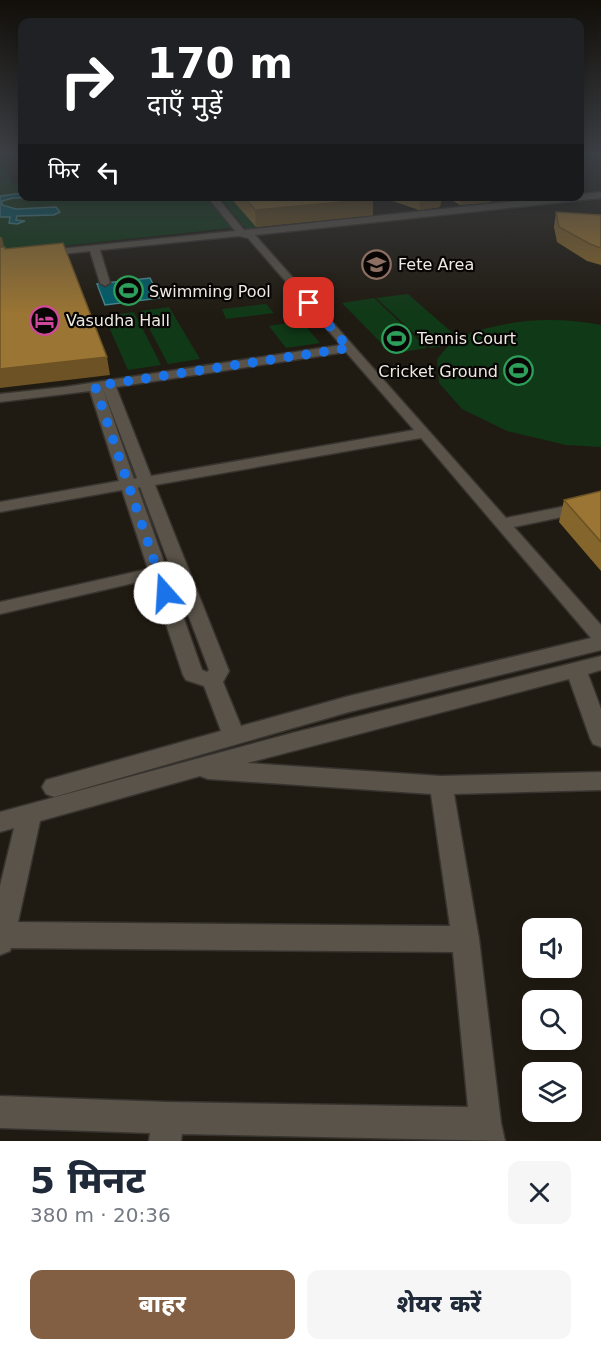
<!DOCTYPE html>
<html lang="hi">
<head>
<meta charset="utf-8">
<style>
	:root { --surface:#fff; --page:#f6f6f7; --text:#1f2937; --muted:#747a83; --accent:#825e42 }
	body { margin:0; font-family:"DejaVu Sans","Noto Sans Devanagari",sans-serif; background:var(--page); color:var(--text); height:100vh; display:flex; flex-direction:column; font-size:22px; white-space:nowrap }
	* { box-sizing:border-box; margin:0 }
	p { font-size:20px; color:var(--muted) }
	.icon { flex:none; width:33px; height:33px; fill:none; stroke:currentColor; stroke-width:2; stroke-linecap:round; stroke-linejoin:round }
	.map { position:relative; height:1141px; overflow:hidden }
	.sheet { display:flex; flex-direction:column; background:var(--surface); flex:1 }
	.sheet>* { flex:none }
	.guide { position:absolute; left:18px; top:18px; width:566px; height:183px; border-radius:12px; box-shadow:0 3px 15px #0003; background:#202124; color:#fff; overflow:hidden }
	.tools { position:absolute; left:522px; top:918px; display:grid; gap:12px }
	.tools a { display:grid; place-items:center; width:60px; height:60px; border-radius:12px; background:var(--surface); box-shadow:0 3px 15px #0003; font-size:30px }
	.pin { position:absolute; display:grid; place-items:center; width:51px; height:51px; color:#fff; margin:-26px; border-radius:12px; box-shadow:0 3px 9px #0006 }
	.me { position:absolute; width:66px; margin:-33px; rotate:341deg; stroke-linejoin:round; filter:drop-shadow(0 0 4px #0008) }
	.turn { display:flex; align-items:center; gap:21px; height:126px; padding:0 30px; font-size:27px }
	.turn .icon { width:78px; height:78px; stroke-width:2.5 }
	.turn b { display:block; font-size:42px; line-height:51px }
	.then { display:flex; align-items:center; height:57px; padding:0 30px; background:#0003; gap:12px; font-size:22px }
	.round { display:grid; place-items:center; flex:none; width:63px; height:63px; border-radius:12px; background:var(--page) }
	.head { display:flex; align-items:center; justify-content:space-between; height:102px; padding:0 30px }
	h1 { font-size:36px; font-weight:800; line-height:45px }
	.action { display:flex; gap:12px; margin-top:auto; padding:12px 30px }
	.action a { flex:1; height:69px; border-radius:12px; background:var(--accent); color:#fff; font-size:24px; font-weight:800; line-height:69px; text-align:center }
	.action a+a { background:var(--page); color:var(--text) }
	.map>svg:first-child { display:block }
</style>
</head>
<body>
<div class="map">
<svg width="601" height="1141" viewBox="0 0 601 1141">
	<rect width="100%" height="100%" fill="#201b12"/>
	<g fill="#103917">
		<path d="M0,154H4L13,185L22,184V196L205,197L231,228L5,252L0,242Z"/>
		<path d="M220,197H265L260,224L271,227L246,229Z"/>
		<path d="M408,294L464,343L460,337C506,319 553,316 601,325V447L566,445L507,431L462,409L439,383L437,359L449,345L430,348L376,298Z"/>
		<path d="M374,298L427,348L392,354L342,303Z"/>
		<path d="M266,304L274,313L226,319L222,309Z"/>
		<path d="M169,307L200,359L168,364L140,311Z"/>
		<path d="M134,312L161,365L128,370L104,316Z"/>
		<path d="M301,321L320,343L286,348L269,326Z"/>
	</g>
	<g fill="#005e6a" stroke="#47888e" stroke-width="1.5">
		<path d="M22,193V196L59,197L13,198L2,201V205L16,209L56,207L60,212L54,215L17,216L16,220L25,221L17,224L9,223L10,217H0V196Z"/>
		<path d="M150,278L160,298L105,305L97,284Z"/>
	</g>
	<g fill="none" stroke-linecap="round" stroke-linejoin="round">
		<defs>
			<g id="minor">
				<path d="M601,192V198L255,235L506,518L601,499V509L514,527L601,625V650L349,712L54,797L46,794L42,787L46,780L221,731L204,686L186,680L183,675L151,579L0,614V602L148,569L122,490L0,512V502L119,481L90,391L0,402V394L64,387L341,345L248,238L239,236L100,250L110,283L105,286L100,283L90,251L0,261V255L235,231L207,196H216L244,230ZM346,352L414,430L151,476L116,387ZM103,389L137,478L134,479ZM421,438L591,638L349,696L241,726L223,682L229,671L155,485ZM140,487L209,670L207,672L202,670L138,488Z"/>
				<path d="M601,656V670L588,674L601,709V747L593,744L590,738L569,679L247,763L441,776L601,772V790L454,794L479,939L501,1123L505,1141L182,1134L181,1141H149L150,1133L0,1128V1096L168,1102L468,1107L453,952L11,948L10,951L0,955V886L14,828L0,832V812L292,733ZM200,776L208,779L431,794L450,926L18,922L40,821Z"/>
			</g>
		</defs>
		<use href="#minor" stroke="#37332f" stroke-width="3"/>
		<use href="#minor" fill="#595349" fill-rule="evenodd"/>
	</g>
	<g fill="#84652c">
		<path d="M592,154H601V158Z"/>
		<path d="M229,196H371L373,215L256,227Z"/>
		<path d="M378,196H442L440,207L419,210Z"/>
		<path d="M445,196H491V202L460,205Z"/>
		<path d="M556,212L601,215V265L587,261L557,242L554,227Z"/>
		<path d="M601,491V571L559,522L564,500Z"/>
	</g>
	<g fill="#6c5224">
		<path d="M420,196H442L440,207L419,210Z"/>
		<path d="M461,196H491V202L460,205Z"/>
		<path d="M373,199V215L256,227L255,210Z"/>
		<path d="M0,237H2L5,252L0,253Z"/>
		<path d="M107,357L110,375L0,388V369Z"/>
	</g>
	<g fill="#9a7533" stroke="#6c5224" stroke-width="1.5">
		<path d="M243,196H371L373,199L255,210Z"/>
		<path d="M556,212L601,215V248L590,244L559,227Z"/>
		<path d="M63,243L107,357L0,369V247H5V249Z"/>
		<path d="M601,491V542L564,500Z"/>
	</g>
	<linearGradient id="sky" x2="0" y2="1"><stop stop-color="#120f0a"/><stop offset="0.49" stop-color="#3c3f44"/><stop offset="1" stop-color="#3c3f44" stop-opacity="0"/></linearGradient>
	<rect width="601" height="314" fill="url(#sky)"/>
	<g fill="none" stroke-linecap="round" stroke-linejoin="round">
		<path stroke="#1a73e8" stroke-width="10" stroke-dasharray="0 18" d="M165,593L95,386L349,348L309,303"/>
	</g>
	<defs>
		<symbol id="university-ring" viewBox="-11 -11 22 22"><circle r="9.5" fill="#080604" stroke="#8d6e63" stroke-width="1.5"/><path d="M0-5L7-2L0 1L-7-2ZM-4 1L0 2.5L4 1V4Q0 6-4 4Z" fill="#8d6e63"/></symbol>
		<symbol id="stadium-ring" viewBox="-11 -11 22 22"><circle r="9.5" fill="#080604" stroke="#2e9e5b" stroke-width="1.5"/><path d="M0-5a6.5 5 0 1 0 0 10a6.5 5 0 1 0 0-10ZM-3.5-1.8h7v3.6h-7Z" fill="#2e9e5b"/></symbol>
		<symbol id="hotel-ring" viewBox="-11 -11 22 22"><circle r="9.5" fill="#080604" stroke="#d1479c" stroke-width="1.5"/><path d="M-6-4.5h1.5V1H6V5H4.5V3h-9V5H-6ZM-4 0a1.8 1.8 0 1 1 3.6 0ZM.5 0V-2.5h3Q6-2.5 6 0Z" fill="#d1479c"/></symbol>
	</defs>
	<g fill-rule="evenodd">
		<use href="#university-ring" x="360" y="248" width="33" height="33"/>
		<use href="#stadium-ring" x="112" y="274" width="33" height="33"/>
		<use href="#hotel-ring" x="28" y="304" width="33" height="33"/>
		<use href="#stadium-ring" x="380" y="322" width="33" height="33"/>
		<use href="#stadium-ring" x="502" y="354" width="33" height="33"/>
	</g>
	<g text-anchor="middle" dominant-baseline="central" stroke-width="4.5" stroke-linejoin="round" paint-order="stroke">
		<g font-size="16" fill="#ede9e3" stroke="#080604" text-anchor="start">
			<text x="398" y="264">Fete Area</text>
			<text x="149" y="291">Swimming Pool</text>
			<text x="66" y="320">Vasudha Hall</text>
			<text x="417" y="338">Tennis Court</text>
			<text x="498" y="371" text-anchor="end">Cricket Ground</text>
		</g>
	</g>
</svg>
<div class="tools">
<a><svg class="icon" aria-label="sound" viewBox="0 0 24 24"><path d="M4 9h4l5-4v14l-5-4H4zM17 9q2 3 0 6"/></svg></a>
<a><svg class="icon" aria-label="search" viewBox="0 0 24 24"><circle cx="10" cy="10" r="6"/><path d="M15 15l6 6"/></svg></a>
<a><svg class="icon" aria-label="layers" viewBox="0 0 24 24"><path d="M12 4l9 5-9 5-9-5zM3 14l9 5 9-5"/></svg></a>
</div>
<div class="pin" style="left:309px;top:303px;background:#d93025"><svg class="icon" aria-label="arrive" viewBox="0 0 24 24"><path d="M6 21V4h12l-3 4 3 4H6"/></svg></div>
<svg class="me" style="left:165px;top:593px" viewBox="-20 -20 40 40"><circle r="19" fill="#fff"/><path d="M0-13L10 11 0 6-10 11z" fill="#1a73e8"/></svg>
<div class="guide">
<div class="turn"><svg class="icon" aria-label="right" viewBox="0 0 24 24"><path d="M7 20v-9h11M14 6l5 5-5 5"/></svg><div><b>170 m</b>दाएँ मुड़ें</div></div>
<div class="then">फिर<svg class="icon" aria-label="left" viewBox="0 0 24 24"><path d="M17 20v-9H6M10 6l-5 5 5 5"/></svg></div>
</div>
</div>
<section class="sheet">
<div class="head"><div><h1>5 मिनट</h1><p>380 m · 20:36</p></div><a class="round"><svg class="icon" aria-label="close" viewBox="0 0 24 24"><path d="M6 6l12 12M18 6L6 18"/></svg></a></div>
<div class="action"><a>बाहर</a><a>शेयर करें</a></div>
</section>
</body>
</html>
